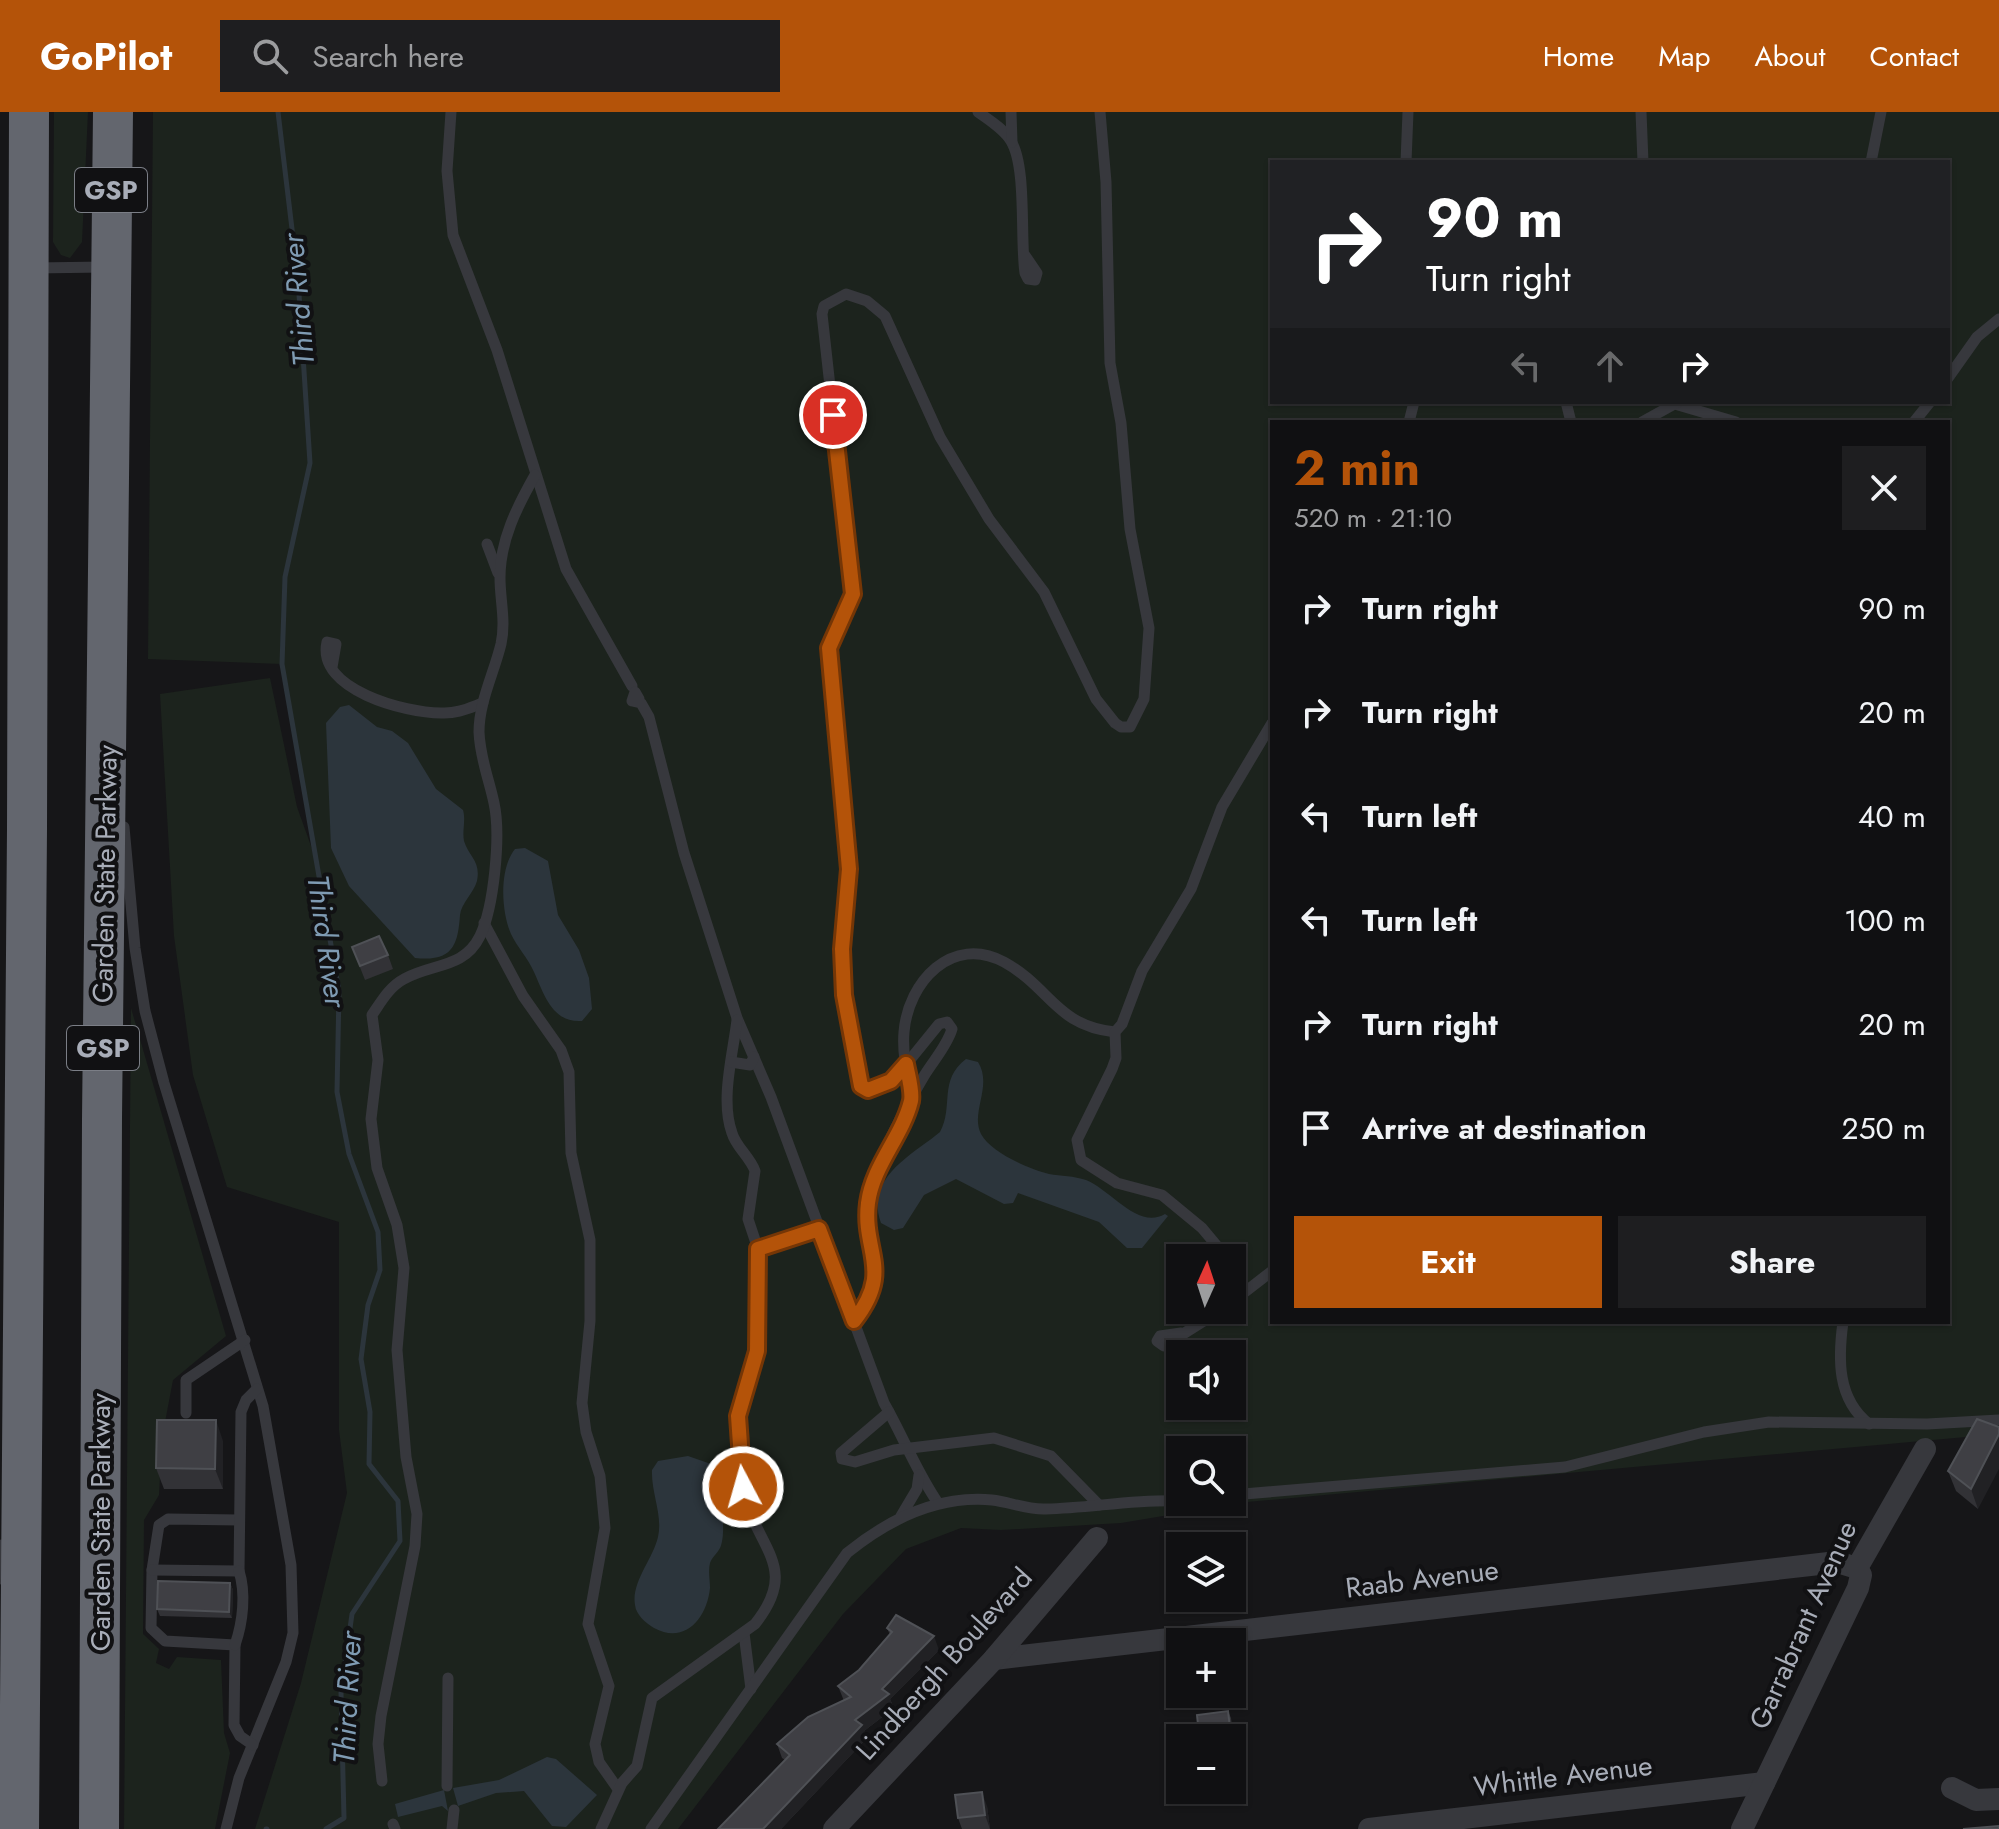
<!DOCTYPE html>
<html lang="en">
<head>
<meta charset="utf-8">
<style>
	:root { --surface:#101012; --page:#1e1e20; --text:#f1f3f6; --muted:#9c9d9f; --line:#303032; --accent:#b45309 }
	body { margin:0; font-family:Jost,sans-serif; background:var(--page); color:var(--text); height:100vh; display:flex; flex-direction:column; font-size:30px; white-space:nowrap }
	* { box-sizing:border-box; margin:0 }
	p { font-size:26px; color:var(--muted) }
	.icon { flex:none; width:44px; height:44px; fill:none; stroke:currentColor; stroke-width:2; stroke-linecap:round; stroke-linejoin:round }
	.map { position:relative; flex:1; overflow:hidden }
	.panel { position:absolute; left:1270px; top:308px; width:680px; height:904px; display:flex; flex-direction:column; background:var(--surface); border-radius:0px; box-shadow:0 2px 6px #0004,0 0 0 2px var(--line) }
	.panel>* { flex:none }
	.top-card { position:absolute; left:1270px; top:48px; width:680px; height:244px; border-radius:0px; box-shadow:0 2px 6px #0004,0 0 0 2px var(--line); background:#202124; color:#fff; overflow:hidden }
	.needle { width:52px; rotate:3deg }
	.controls { position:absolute; left:1166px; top:1132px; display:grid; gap:16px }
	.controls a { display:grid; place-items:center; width:80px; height:80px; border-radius:0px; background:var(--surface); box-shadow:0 2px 6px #0004,0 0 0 2px var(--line); font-size:40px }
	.pin { position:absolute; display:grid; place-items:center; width:68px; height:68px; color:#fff; margin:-34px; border:4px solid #fff; border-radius:50%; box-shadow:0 2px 8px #0007 }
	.me { position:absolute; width:88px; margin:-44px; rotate:354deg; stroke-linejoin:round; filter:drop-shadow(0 0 6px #0008) }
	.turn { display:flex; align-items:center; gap:28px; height:168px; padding:0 24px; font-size:36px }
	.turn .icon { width:104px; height:104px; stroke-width:2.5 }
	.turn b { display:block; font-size:56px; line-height:68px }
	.lanes { display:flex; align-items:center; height:76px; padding:0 24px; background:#0003; justify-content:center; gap:40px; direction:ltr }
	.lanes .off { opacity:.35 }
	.round { display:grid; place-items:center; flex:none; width:84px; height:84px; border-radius:0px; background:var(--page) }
	.overview { display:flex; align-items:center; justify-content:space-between; height:136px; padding:0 24px }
	h1 { font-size:48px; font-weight:700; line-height:60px; color:var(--accent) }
	.primary-button { display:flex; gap:16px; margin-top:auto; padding:16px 24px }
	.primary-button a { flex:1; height:92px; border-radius:0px; background:var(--accent); color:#fff; font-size:32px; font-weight:700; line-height:92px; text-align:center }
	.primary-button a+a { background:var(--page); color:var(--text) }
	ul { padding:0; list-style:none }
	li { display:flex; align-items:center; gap:24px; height:104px; padding:0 24px }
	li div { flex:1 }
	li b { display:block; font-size:30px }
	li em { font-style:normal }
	header { display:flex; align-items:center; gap:48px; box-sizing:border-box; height:112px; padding:0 40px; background:var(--accent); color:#fff }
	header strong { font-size:38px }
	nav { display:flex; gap:44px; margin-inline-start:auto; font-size:28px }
	.search { width:560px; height:72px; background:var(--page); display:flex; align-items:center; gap:20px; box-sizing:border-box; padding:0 28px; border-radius:0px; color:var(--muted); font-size:30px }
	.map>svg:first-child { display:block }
</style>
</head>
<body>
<header>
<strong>GoPilot</strong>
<div class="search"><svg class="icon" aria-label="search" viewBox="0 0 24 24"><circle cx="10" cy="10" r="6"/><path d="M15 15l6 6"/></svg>Search here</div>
<nav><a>Home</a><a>Map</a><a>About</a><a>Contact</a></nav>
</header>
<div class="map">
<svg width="1999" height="1717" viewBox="0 0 1999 1717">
	<rect width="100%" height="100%" fill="#161618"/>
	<g fill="#1c231d" fill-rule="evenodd">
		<path d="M54,0H88L82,130L70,146L61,143L53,130Z"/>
		<path d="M153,0H1999V1322L1247,1390L1121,1411L1001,1418L961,1416L906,1437L843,1502L678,1717H255L301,1571L347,1381L339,1318V1110L227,1075L193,963L174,824L160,582L270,566L297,695L315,745L282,552L148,547ZM1272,50H1948V290H1272ZM1272,310H1948V1210H1272ZM1180,1146H1232V1198H1180ZM1180,1242H1232V1294H1180ZM1180,1338H1232V1390H1180Z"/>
		<path d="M131,896L226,1224L173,1268L162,1326L159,1383L144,1408L143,1522L159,1537L156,1551L169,1557L177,1545L221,1548L224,1621L230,1641L215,1717H124Z"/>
	</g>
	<g fill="#2c353c">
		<path d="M349,593L377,615L392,619L408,631L436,677L463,698C466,708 462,719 464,729C469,745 481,749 477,769C474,780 461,792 460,803C458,834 452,850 415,846L349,774L331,736L326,611L340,595Z"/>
		<path d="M525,736L548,749L558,803L579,838L589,866L592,897L582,909C552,911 544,882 534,860C528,846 517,835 511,822C501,799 499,757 515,737Z"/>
		<path d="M966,947L978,950C993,974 970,1000 981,1022C991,1041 1030,1057 1049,1062C1061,1064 1074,1064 1086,1068C1111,1078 1138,1118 1165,1102L1168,1104L1142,1136H1127L1099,1110L1018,1081L1013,1091L1004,1092L956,1067L924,1083L903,1116L894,1118L881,1111C864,1065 914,1042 940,1020C954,995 938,968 966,947Z"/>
		<path d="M688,1344L711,1352C719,1368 728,1419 720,1436C717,1442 712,1445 710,1451C708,1459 710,1468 710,1476C707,1506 685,1533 654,1516C646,1511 636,1503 635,1493C631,1470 653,1447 658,1425C663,1403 651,1381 652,1358L658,1349Z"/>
		<path d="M547,1645L556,1647L597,1683L566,1715L552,1714L524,1679L496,1681L458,1694L453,1676L499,1668Z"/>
		<path d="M444,1678L448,1699L442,1694L398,1705L395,1692Z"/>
	</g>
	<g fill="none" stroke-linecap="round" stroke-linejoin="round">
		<g stroke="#2c353c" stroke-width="5">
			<path d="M278,0L298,167L310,351L285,465L282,552L339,879L337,980L349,1042L378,1120L380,1158L368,1193L361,1247L370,1300L369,1352L398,1389L400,1429L352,1502L341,1581L344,1706L326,1717"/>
			<path d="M266,1717H267"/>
		</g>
		<g stroke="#37383d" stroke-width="11">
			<path d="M451,0L447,59L453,123L497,238L566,457L632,574"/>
			<path d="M978,0C989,8 1004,17 1011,29C1027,55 1020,127 1025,161L1028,167L1035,168L1037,161L1024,142"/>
			<path d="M1011,0L1012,30"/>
			<path d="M1641,0L1643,50"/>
			<path d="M1406,50L1408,0"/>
			<path d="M1871,50L1881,0"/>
			<path d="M34,156L105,155"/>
			<path d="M1948,266L1977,225L1999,207"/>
			<path d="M1566,290L1571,310"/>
			<path d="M1668,290L1736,310"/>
			<path d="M1409,310L1414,290"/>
			<path d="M1642,310L1678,290"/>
			<path d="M1914,310L1930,290"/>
			<path d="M487,432L498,461"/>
			<path d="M332,555L336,532L327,530C316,578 406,601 441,601C457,602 469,596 483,591"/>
			<path d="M639,587L635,580L632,589L641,591L649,605L684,741L737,906L771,985L884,1291C903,1324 916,1359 938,1391"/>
			<path d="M124,715L135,836L145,899L164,971L263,1294L291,1453L293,1521L286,1550L239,1666L226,1717"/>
			<path d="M484,811L523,884L561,938L569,960L571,1041L590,1128V1209L582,1291L586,1320L600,1364L605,1416L588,1512L609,1574L595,1632L599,1650L618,1677"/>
			<path d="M737,908C733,942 720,988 732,1021C736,1035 750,1045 755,1059L748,1107L758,1137"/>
			<path d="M731,950L750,953L754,945"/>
			<path d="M912,987C908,966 902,942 904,920C908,870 952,822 1004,850C1051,876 1056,914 1115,920"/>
			<path d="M1227,1146L1202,1116L1162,1083L1117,1071L1081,1048L1077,1028L1112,957L1116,946L1115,920L1122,912L1142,859L1191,777L1222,695L1272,611"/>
			<path d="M1232,1153L1238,1160"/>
			<path d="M1232,1190L1272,1159"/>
			<path d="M854,1209C895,1156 860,1135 869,1086C878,1045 903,1000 924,964C933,949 947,934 952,917L947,910L939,912L896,965L868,978L861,974L844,883L842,837L849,757L829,536L853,482L822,202L824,194L846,182L867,189L885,204L940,325L989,407L1044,480L1096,587L1115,611L1121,615H1130L1144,587L1149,516L1130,417L1121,311L1110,251L1106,70L1100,0"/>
			<path d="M1843,1210C1838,1247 1837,1287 1869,1312"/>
			<path d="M1181,1221L1160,1224L1157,1229L1164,1234L1221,1198"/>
			<path d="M889,1300L841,1341L842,1347L855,1350L894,1338L994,1326L1051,1344L1099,1393"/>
			<path d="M186,1301V1268L245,1228"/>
			<path d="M1232,1383L1565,1355L1704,1320L1769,1310L1927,1312L1999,1308"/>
			<path d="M901,1404L917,1377L919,1363"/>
			<path d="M239,1408L168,1407L159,1413L152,1458L151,1516L165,1529L235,1533L234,1613L240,1624L253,1633"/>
			<path d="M152,1458L239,1459L241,1300L246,1288L257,1277"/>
			<path d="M0,1467L2,1433"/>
			<path d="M744,1521L751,1577"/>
			<path d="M235,1533C243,1510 246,1481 239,1459"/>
			<path d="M382,1669L378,1632L381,1604L415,1434L417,1402L406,1345L397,1238L404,1156L397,1113L377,1056L371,1007L378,948L372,903C381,890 389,875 404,867C432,851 464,857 480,824C494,795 501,723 494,691C489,667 480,646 479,620C479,590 494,561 501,532C506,509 500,488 500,466C500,428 517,395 535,363"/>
			<path d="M447,1674L448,1566"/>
			<path d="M393,1712L395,1717"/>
			<path d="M452,1717L454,1698"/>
			<path d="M601,1717L622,1671L637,1654L652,1586L755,1512C803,1452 752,1435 743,1373C739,1352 735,1327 738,1306C740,1282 754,1260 757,1235C761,1204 756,1175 756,1144L766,1131L819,1117"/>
			<path d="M651,1717L847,1441C889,1407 937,1383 992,1388C1010,1390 1027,1398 1046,1397C1091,1396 1135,1387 1180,1389"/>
		</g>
		<g stroke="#37383d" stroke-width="22">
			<path d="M994,1547L1837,1450L1857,1456"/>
			<path d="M1952,1676L1976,1688L1999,1687"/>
			<path d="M834,1717L994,1547L1097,1426"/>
			<path d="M1369,1717L1764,1671"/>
			<path d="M1742,1717L1858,1476L1861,1463L1857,1456L1925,1337"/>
		</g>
		<g stroke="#63666e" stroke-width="40">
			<path d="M19,1717L27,717L29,0"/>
			<path d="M99,1717L102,1007L113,0"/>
		</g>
	</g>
	<g fill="#323236">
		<path d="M352,835L388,843L393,857L365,868Z"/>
		<path d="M1977,1307L1978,1397L1956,1379L1948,1359Z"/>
		<path d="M223,1329V1377H164L156,1356Z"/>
		<path d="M230,1471L233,1478L232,1506L160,1504L157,1497Z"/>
		<path d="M887,1516L939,1538L890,1587L894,1596L864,1619L867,1626L781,1717H718L785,1648L782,1646L777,1632L844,1589L838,1574L859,1558L890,1523Z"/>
		<path d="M1228,1599L1231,1606L1233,1622L1218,1624V1626H1180V1648H1175L1173,1642L1171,1625L1199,1622L1197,1603Z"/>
		<path d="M987,1694L990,1717H962L958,1706Z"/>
	</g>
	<g fill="#212124">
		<path d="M216,1308L223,1329V1377L215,1357Z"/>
		<path d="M1999,1322V1357L1978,1397L1971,1377Z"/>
		<path d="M230,1471L233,1478L232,1506L229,1500Z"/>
		<path d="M934,1524L939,1538L890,1587L894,1596L864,1619L867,1626L781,1717H763L882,1577Z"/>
		<path d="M982,1680L987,1694L990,1717L985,1703Z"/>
	</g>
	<g fill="#3f3f44" stroke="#4f5156" stroke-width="2">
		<path d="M379,824L388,843L360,854L352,835Z"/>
		<path d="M1977,1307L1999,1315V1322L1971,1377L1948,1359Z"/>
		<path d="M157,1308H216L215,1357L156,1356Z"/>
		<path d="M158,1469L230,1471L229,1500L157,1497Z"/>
		<path d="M896,1503L934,1524L882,1577L889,1582L855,1608L862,1613L763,1717H718L790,1643L777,1632L808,1605L851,1585L838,1574L859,1558L892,1520L887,1516Z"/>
		<path d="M1228,1599L1230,1616L1215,1617L1216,1626H1180V1641L1173,1642L1171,1625L1199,1622L1197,1603Z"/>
		<path d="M982,1680L985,1703L958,1706L955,1683Z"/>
		<path d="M1999,1714V1717H1963Z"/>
	</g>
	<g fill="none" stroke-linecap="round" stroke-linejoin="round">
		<defs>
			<path id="route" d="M743,1375L738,1304L757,1239L758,1137L819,1117L854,1209C894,1158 862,1140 868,1091C873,1053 902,1025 911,989C913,979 908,963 906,952L891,969L868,978L861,974L844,883L842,837L849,757L829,536L853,482L833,303"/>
		</defs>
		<use href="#route" stroke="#753606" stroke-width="20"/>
		<use href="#route" stroke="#b45309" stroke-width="14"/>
	</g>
	<g text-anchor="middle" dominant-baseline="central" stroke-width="8" stroke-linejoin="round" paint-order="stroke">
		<g fill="#111113" stroke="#7b7e86" stroke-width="2">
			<rect x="75" y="56" width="72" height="44" rx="6"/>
			<rect x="67" y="914" width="72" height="44" rx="6"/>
		</g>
		<g font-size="26" font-weight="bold" fill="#a8adb8">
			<text x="111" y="78">GSP</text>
			<text x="103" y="936">GSP</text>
		</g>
		<g font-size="28" fill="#a8adb8" stroke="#111113">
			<text transform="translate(105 762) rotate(-89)">Garden State Parkway</text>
			<text transform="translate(100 1410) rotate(-90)">Garden State Parkway</text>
			<text transform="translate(1422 1467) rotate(-7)">Raab Avenue</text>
			<text transform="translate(1803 1513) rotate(-66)">Garrabrant Avenue</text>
			<text transform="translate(944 1552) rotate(-48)">Lindbergh Boulevard</text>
			<text transform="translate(1563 1664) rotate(-7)">Whittle Avenue</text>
		</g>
		<g font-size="30" font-style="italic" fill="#7f9bb3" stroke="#111113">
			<text transform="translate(298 188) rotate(-95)">Third River</text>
			<text transform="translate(327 829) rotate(82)">Third River</text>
			<text transform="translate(347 1586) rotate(-87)">Third River</text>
		</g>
	</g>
</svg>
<div class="controls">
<a><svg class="needle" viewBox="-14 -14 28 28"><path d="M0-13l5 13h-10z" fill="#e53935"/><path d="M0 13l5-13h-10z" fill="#9c9d9f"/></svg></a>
<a><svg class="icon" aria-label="sound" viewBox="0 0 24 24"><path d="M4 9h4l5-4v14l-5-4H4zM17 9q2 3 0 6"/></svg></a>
<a><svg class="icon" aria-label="search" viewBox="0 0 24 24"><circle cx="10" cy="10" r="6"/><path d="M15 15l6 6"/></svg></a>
<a><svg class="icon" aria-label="layers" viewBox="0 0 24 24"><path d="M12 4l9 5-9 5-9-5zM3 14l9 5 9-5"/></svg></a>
<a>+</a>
<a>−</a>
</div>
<div class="pin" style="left:833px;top:303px;background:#d93025"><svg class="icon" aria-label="arrive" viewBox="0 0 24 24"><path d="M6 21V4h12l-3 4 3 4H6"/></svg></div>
<svg class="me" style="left:743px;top:1375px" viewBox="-20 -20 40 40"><circle r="17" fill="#b45309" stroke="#fff" stroke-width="3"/><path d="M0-11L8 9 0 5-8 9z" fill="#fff"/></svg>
<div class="top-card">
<div class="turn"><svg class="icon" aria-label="right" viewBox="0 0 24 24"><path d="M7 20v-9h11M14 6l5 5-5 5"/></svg><div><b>90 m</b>Turn right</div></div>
<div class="lanes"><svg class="icon off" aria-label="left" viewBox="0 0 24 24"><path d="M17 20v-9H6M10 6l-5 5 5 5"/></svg><svg class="icon off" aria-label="ahead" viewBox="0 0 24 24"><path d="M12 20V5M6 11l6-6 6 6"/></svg><svg class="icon" aria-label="right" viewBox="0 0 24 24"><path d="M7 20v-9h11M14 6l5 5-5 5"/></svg></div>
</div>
<section class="panel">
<div class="overview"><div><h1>2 min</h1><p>520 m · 21:10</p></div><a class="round"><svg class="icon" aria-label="close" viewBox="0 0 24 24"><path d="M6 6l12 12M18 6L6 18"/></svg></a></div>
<ul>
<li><svg class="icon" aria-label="right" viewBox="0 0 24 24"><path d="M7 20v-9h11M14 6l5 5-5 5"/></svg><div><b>Turn right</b></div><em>90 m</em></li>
<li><svg class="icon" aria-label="right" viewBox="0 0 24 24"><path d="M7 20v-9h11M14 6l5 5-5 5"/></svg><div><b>Turn right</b></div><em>20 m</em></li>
<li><svg class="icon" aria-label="left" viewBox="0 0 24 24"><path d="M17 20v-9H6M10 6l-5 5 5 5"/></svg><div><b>Turn left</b></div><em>40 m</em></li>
<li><svg class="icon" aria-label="left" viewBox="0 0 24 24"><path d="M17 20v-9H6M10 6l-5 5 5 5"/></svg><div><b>Turn left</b></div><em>100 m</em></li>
<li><svg class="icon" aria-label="right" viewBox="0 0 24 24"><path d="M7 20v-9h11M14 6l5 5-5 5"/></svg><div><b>Turn right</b></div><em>20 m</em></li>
<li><svg class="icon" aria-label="arrive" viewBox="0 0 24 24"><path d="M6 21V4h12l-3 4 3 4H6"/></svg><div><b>Arrive at destination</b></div><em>250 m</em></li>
</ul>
<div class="primary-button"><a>Exit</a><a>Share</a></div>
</section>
</div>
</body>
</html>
